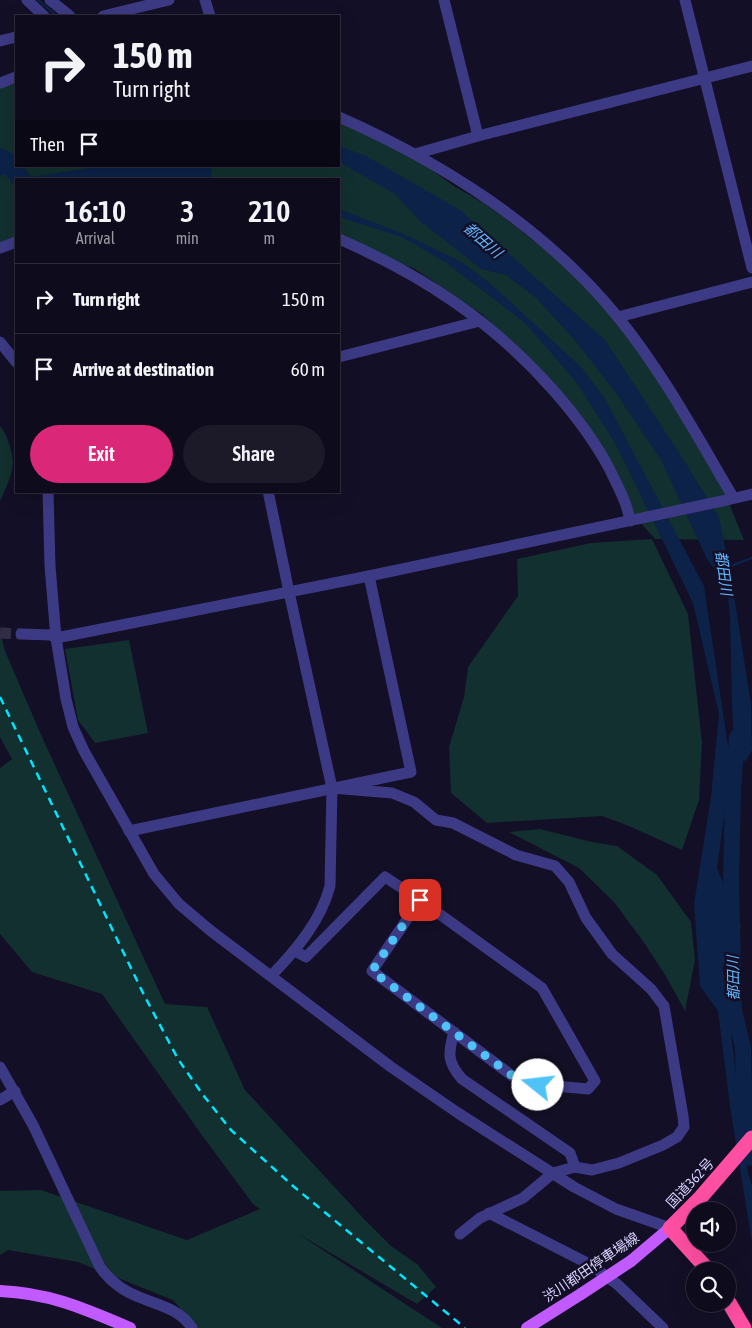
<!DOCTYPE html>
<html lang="en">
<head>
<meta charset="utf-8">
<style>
	:root { --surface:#0e0b1c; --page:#1c1929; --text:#f1f3f6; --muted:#9b9ba3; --line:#2e2b3b; --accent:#db2777 }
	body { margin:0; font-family:"Asap Condensed","Noto Sans JP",sans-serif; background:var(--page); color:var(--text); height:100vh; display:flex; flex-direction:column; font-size:19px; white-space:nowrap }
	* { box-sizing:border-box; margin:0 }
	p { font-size:16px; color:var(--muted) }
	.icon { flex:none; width:28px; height:28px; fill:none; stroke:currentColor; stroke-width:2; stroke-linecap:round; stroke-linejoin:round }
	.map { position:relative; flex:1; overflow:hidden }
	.panel { position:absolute; left:15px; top:178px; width:325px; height:315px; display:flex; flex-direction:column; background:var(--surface); border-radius:0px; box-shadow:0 5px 20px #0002,0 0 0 1px var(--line) }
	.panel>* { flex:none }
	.hud { position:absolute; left:15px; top:15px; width:325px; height:152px; border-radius:0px; box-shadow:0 5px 20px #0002,0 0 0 1px var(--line); background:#0e0b1c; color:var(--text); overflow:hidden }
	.tools { position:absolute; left:686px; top:1202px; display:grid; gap:10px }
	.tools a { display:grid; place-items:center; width:50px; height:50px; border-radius:50%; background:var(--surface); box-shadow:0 5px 20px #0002,0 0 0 1px var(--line); font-size:25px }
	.pin { position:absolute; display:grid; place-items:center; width:42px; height:42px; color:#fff; margin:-21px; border-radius:10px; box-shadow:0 2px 8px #0006 }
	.me { position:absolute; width:55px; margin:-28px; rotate:286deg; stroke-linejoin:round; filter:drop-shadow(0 0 4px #0008) }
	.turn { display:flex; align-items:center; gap:18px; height:105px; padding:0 15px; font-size:22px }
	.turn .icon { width:65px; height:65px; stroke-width:2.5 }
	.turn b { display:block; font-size:35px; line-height:42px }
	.then { display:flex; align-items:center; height:48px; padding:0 15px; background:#0003; gap:10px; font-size:19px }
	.eta { display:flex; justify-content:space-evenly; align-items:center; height:85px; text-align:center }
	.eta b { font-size:30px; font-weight:600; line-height:35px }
	.button { display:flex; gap:10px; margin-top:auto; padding:10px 15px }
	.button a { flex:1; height:58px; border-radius:30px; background:var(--accent); color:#fff; font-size:20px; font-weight:600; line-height:58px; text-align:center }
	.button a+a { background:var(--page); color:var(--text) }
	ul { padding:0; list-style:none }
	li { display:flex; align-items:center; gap:15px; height:70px; padding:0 15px; border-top:1px solid var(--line) }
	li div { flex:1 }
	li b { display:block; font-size:19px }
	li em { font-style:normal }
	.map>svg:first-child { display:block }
</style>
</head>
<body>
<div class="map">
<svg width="752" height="1328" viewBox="0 0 752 1328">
	<rect width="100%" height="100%" fill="#130f26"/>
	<g fill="#12302f">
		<path d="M16,84V166H339V122L418,160L454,186L485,204L506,219L558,260L622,327L685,421L723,489L744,540L655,539L637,519L570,404L483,315L415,269L339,239V179H16V240L0,244V87Z"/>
		<path d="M0,426C7,433 13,453 13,463C12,476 5,490 0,501Z"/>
		<path d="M652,539L688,614L702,743L699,800L682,850L629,826L602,816L487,823L451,793L449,747L464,697L468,667L518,596L517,559L591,543Z"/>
		<path d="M0,632L5,651L42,737L165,1004L207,1007L245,1090L364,1219L391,1246L417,1264L436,1287L417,1304L297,1233L442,1328H197L173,1300L78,1262L8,1250L0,1255V1191L41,1190L187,1240L260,1209L253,1204L201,1134L102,994L32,972L0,934V768L12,759L0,737Z"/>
		<path d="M129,640L148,733L95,743L78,720L65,649Z"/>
		<path d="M540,829L592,842L617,846L657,875L691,922L695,960L685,1011L667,978L645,944L614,902L579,868L509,832Z"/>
	</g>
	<g fill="#0c2248">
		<path d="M339,146L366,156L460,210L605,340L683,459L719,517L731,577L751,704L752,750L746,761L735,759L732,706L730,617L727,586L707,559L661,460L613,389L573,338L536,298L506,275L481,269L420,221L395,194L339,162Z"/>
		<path d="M0,148C12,153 16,152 16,166H23L31,177L102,166H212L211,176L220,179H16V187L5,174L0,176Z"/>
		<path d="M339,209L406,235L462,262L492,285L581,367L604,397L704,586L731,766L717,868L741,926L723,968L748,1173L752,1186V1243L730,1106L718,1011L700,986L694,904L711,797L719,714L693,603L615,443L576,382L525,323L445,262L402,237L339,217Z"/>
	</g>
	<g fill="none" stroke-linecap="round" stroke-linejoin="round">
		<g stroke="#0c2248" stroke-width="2.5">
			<path d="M38,0L57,16"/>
			<path d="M728,567L752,558"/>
		</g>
		<path stroke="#0c2248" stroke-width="16" d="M737,737L733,789L731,883L734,1010L743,1048L745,1123L752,1158"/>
		<path stroke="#312d47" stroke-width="11" stroke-dasharray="11 5.5" stroke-linecap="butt" d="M0,633L21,634"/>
		<g stroke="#3d3a85" stroke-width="11">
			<path d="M27,0L44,16"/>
			<path d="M50,0L70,16"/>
			<path d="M205,0L210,16"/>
			<path d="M444,0L478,136"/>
			<path d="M685,0L752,268"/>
			<path d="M103,16L169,0"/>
			<path d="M0,41L16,37"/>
			<path d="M0,83L16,77"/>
			<path d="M339,117C443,163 544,227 617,316C662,371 697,436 733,497"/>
			<path d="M415,154L478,136L752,66"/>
			<path d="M339,239C424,276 492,321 554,391C575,415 594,440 609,468C617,485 627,502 630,521"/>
			<path d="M0,248L16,242"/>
			<path d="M618,317L752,282"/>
			<path d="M0,342L16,362"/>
			<path d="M339,357L480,321"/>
			<path d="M48,491L50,566L56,638L66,699L73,727L84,751L154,874L179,904L211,931L391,1067L458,1113L574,1187L616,1209L670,1228"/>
			<path d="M268,491L289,592L332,788L330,886C321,921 296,950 271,976"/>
			<path d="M21,634L51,635L56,638L369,576L727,500L752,494"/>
			<path d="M332,788L392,793L414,802L436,820L453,823L516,855L555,866L569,882L586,918L612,954L651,989L664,1006L683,1116L684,1127L677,1137L663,1145L619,1163L592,1170L575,1167L553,1173L523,1198L480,1218L460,1234"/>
			<path d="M129,831L411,772L369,576"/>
			<path d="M295,951L306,957L385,877L420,900L542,988L595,1081L588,1089L522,1083L372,971L420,900"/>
			<path d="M454,1032C448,1053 447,1062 462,1079L570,1153L575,1167"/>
			<path d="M0,1067L33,1125L100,1267C110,1281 123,1291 139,1297C160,1306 180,1309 192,1328"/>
			<path d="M0,1100L15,1091"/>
			<path d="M489,1213L589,1264L617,1284L663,1328"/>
		</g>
		<g stroke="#c25bff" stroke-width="12">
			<path d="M631,1261L670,1228"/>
			<path d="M0,1291C50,1293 85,1309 130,1328"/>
			<path d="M527,1328L581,1294"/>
		</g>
		<g stroke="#ff4fa3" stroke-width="15">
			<path d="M709,1271L670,1228L701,1197L752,1138"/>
			<path d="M728,1301L744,1328"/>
		</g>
		<path stroke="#00e5ff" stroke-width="2.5" stroke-dasharray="8 6" stroke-linecap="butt" d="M0,697L144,995L178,1059L203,1095L231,1130L293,1186L465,1328"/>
		<path stroke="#c25bff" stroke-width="12" d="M581,1294L631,1261"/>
	</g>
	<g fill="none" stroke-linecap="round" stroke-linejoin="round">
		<path stroke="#4fc3f7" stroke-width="9" stroke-dasharray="0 16.2" d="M420,900L372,971L522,1083L538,1085"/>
	</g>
	<g text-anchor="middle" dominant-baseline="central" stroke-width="5" stroke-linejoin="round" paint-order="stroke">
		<g font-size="14" fill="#d9d4ff" stroke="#130f26">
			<text transform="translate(690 1183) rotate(-47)">国道362号</text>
			<text transform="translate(591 1267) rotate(-34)">渋川都田停車場線</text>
		</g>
		<g font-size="15" font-style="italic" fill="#62b6ff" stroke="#130f26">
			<text transform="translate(483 240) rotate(41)">都田川</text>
			<text transform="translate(724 573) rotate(82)">都田川</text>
			<text transform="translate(733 978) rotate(-91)">都田川</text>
		</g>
	</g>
</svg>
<div class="tools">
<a><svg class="icon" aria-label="sound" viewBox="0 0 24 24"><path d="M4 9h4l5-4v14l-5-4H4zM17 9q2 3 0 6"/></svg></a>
<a><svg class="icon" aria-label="search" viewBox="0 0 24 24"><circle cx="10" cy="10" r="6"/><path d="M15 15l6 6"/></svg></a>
</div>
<div class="pin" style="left:420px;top:900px;background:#d93025"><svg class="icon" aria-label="arrive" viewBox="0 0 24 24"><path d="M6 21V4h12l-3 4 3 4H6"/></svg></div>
<svg class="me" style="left:538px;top:1085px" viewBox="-20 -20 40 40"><circle r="19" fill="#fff"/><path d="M0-13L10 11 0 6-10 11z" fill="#4fc3f7"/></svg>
<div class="hud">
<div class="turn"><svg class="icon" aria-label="right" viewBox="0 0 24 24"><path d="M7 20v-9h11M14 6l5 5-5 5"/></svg><div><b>150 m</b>Turn right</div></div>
<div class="then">Then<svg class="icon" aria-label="arrive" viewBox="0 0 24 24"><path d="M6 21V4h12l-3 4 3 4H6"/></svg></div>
</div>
<section class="panel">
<div class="eta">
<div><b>16:10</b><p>Arrival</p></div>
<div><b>3</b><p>min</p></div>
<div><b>210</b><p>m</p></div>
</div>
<ul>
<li><svg class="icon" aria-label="right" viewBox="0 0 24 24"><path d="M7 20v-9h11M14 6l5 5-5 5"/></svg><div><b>Turn right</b></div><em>150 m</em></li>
<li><svg class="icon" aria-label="arrive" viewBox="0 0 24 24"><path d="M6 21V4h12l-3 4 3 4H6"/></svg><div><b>Arrive at destination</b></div><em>60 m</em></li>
</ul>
<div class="button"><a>Exit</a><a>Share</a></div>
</section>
</div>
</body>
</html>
